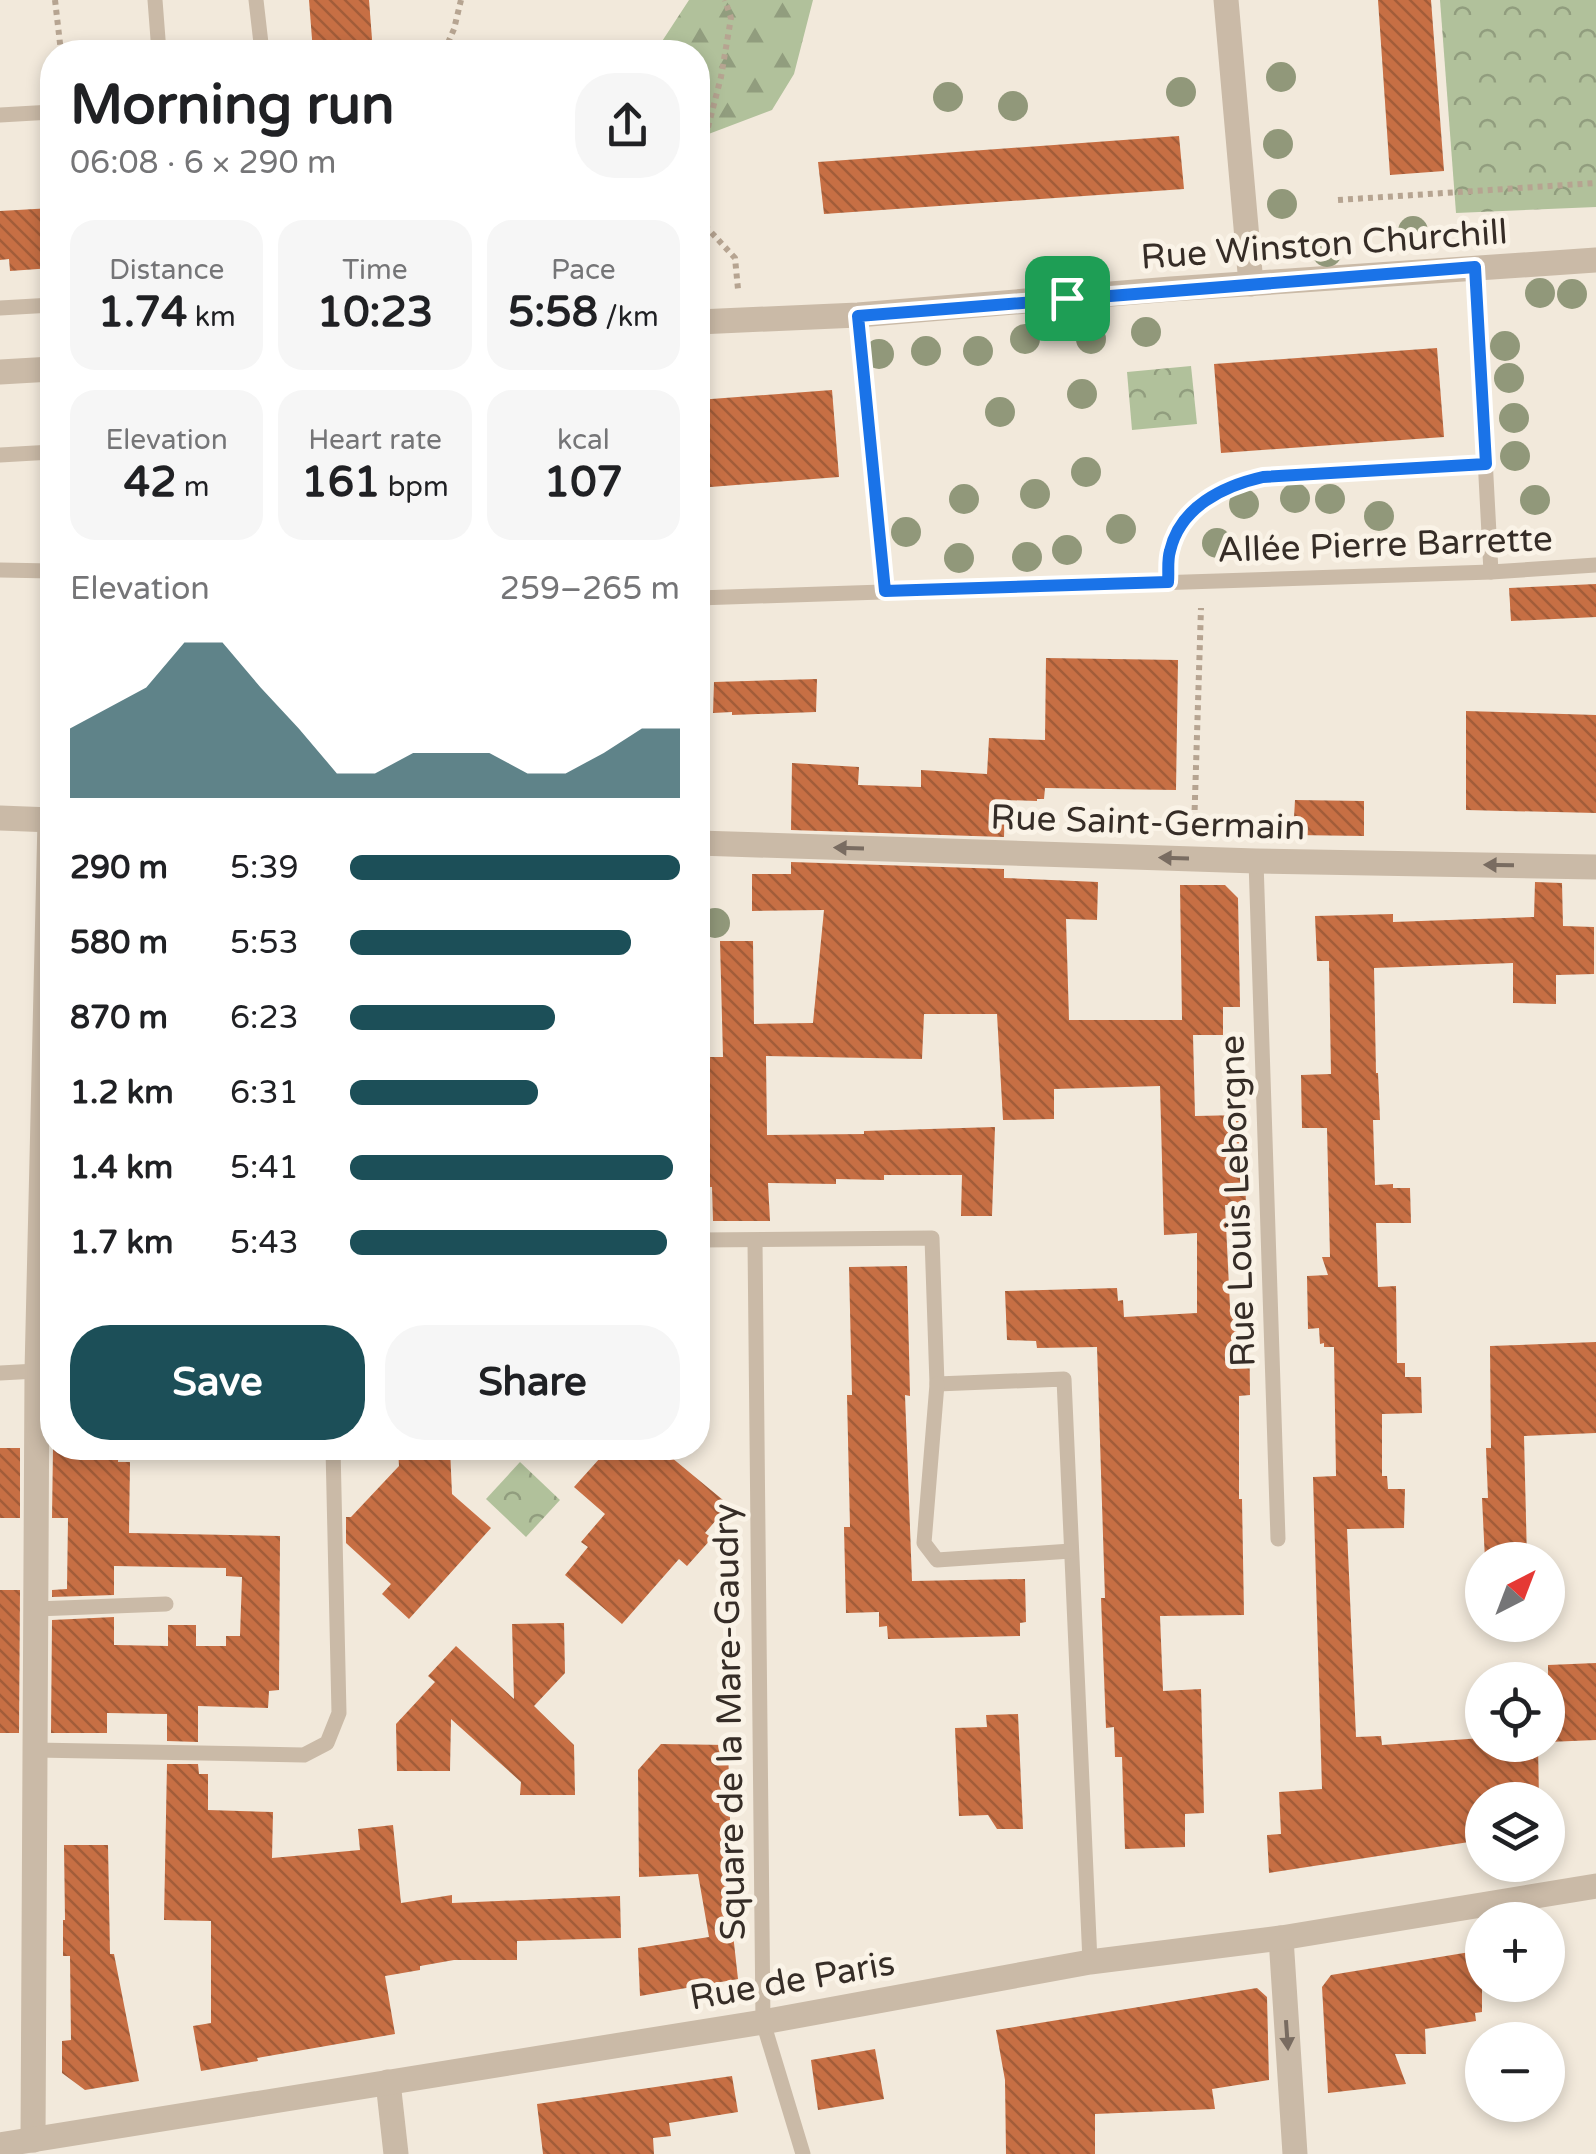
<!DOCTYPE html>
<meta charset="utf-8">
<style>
:root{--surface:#fff;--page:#f6f6f6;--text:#202124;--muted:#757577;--accent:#1c4f58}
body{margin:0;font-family:"Varela Round",sans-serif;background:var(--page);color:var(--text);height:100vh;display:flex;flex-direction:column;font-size:38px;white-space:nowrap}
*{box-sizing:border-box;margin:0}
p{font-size:32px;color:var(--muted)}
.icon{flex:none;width:55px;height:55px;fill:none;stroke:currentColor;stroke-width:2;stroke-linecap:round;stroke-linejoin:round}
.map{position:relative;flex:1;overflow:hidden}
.sheet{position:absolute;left:40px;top:40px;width:670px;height:1420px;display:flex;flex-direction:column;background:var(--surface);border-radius:40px;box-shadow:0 5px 15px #0003}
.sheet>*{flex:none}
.needle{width:65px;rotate:42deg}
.controls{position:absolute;left:1465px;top:1542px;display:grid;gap:20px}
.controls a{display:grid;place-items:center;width:100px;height:100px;border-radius:50%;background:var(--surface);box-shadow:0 5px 15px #0003;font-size:50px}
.pin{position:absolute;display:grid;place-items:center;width:85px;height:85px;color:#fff;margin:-42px;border-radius:20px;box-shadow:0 5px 15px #0006}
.round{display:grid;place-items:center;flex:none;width:105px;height:105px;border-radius:40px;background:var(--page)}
.head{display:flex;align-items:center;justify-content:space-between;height:170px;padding:0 30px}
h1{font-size:55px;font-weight:800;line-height:75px}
.figures{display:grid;grid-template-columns:repeat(3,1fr);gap:15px;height:170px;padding:10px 30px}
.figures div{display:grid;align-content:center;border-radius:25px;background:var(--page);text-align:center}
.figures b{font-size:42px;font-weight:800}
.figures small{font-size:28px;font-weight:400}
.figures p{font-size:28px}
.chart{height:280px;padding:20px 30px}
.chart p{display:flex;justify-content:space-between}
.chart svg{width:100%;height:180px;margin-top:10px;fill:var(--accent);opacity:.7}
.action{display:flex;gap:20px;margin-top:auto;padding:20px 30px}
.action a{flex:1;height:115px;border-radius:40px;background:var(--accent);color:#fff;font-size:40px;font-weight:800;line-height:115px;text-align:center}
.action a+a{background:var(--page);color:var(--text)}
ul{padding:0 30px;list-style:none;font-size:32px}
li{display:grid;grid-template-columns:160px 120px 1fr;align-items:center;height:75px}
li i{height:25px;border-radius:12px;background:var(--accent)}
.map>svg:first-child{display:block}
</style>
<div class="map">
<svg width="1596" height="2154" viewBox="0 0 1596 2154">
<defs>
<pattern id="forest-firs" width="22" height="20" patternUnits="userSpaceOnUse" patternTransform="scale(2.5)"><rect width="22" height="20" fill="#b1c19b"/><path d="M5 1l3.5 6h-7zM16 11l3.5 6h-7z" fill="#919d7e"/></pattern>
<pattern id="park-crowns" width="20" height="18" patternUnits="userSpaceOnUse" patternTransform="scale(2.5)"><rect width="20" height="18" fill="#b1c19b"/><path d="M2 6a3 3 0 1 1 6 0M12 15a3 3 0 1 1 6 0" fill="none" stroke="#919d7e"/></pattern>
<pattern id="building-back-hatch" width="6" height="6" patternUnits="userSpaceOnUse" patternTransform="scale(2.5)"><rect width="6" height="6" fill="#c76f44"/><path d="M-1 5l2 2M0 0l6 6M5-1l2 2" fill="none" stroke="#a25c39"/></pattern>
</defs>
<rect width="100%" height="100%" fill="#f2e9db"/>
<polygon fill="url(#forest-firs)" points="689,0 813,0 794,74 772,110 698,138 698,52 655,52"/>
<g fill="url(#park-crowns)">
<polygon points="1440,0 1596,0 1596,207 1456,213"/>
<polygon points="1191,366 1197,424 1132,430 1127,372"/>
<polygon points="520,1462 560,1500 526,1537 486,1499"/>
</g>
<g fill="url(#building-back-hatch)">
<polygon points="309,0 369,0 373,52 313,52"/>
<polygon points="1378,0 1431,0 1444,171 1390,175"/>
<polygon points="1179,136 1184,189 824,214 818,162"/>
<polygon points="52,208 52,268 10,271 9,259 0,260 0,211"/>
<polygon points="1437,348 1444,437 1221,453 1214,364"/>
<polygon points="832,390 839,477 698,488 698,400"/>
<polygon points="1596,584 1596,617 1511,621 1509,588"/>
<polygon points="1046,658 1178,660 1176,790 1045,788 1044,799 1037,799 1037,801 1005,800 1004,837 791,830 792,763 859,767 858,785 921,787 921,770 987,774 989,738 1045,740"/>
<polygon points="817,679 816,712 732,715 732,712 713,713 714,682"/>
<polygon points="1466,711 1596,715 1596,813 1466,810"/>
<polygon points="1295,800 1364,801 1364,836 1293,835"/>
<polygon points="791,862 1004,869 1004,878 1098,882 1097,920 1066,919 1069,1020 1182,1020 1180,885 1225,885 1238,898 1240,1007 1223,1007 1223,1035 1193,1035 1195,1116 1243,1115 1246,1205 1225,1205 1230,1307 1249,1307 1250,1395 1239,1396 1239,1499 1242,1499 1244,1615 1160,1616 1163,1691 1201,1689 1204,1813 1185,1814 1185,1847 1125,1849 1122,1757 1115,1757 1114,1727 1106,1728 1101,1598 1105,1598 1097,1347 1037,1348 1036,1341 1007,1340 1005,1291 1117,1288 1118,1301 1123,1300 1124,1317 1197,1313 1197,1233 1164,1235 1160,1086 1054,1089 1054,1119 1003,1120 997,1014 924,1014 922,1059 766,1056 767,1135 864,1134 864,1131 995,1127 992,1216 961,1216 962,1175 884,1175 884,1180 836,1179 836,1184 768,1183 770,1221 713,1221 712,1187 698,1187 698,1057 723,1057 720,941 753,941 754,1024 813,1023 824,910 752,911 752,874 791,874"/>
<polygon points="1535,882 1562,883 1563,926 1594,927 1594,974 1556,975 1556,1004 1513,1003 1513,963 1374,968 1376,1073 1378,1073 1380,1120 1373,1120 1375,1185 1393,1184 1393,1188 1410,1188 1411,1223 1376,1223 1378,1287 1396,1286 1397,1363 1405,1363 1405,1377 1421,1377 1422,1413 1382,1414 1382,1476 1387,1476 1388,1489 1405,1489 1404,1528 1347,1529 1356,1737 1381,1736 1382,1745 1482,1738 1482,1745 1538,1745 1539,1800 1482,1800 1482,1840 1269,1873 1267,1835 1281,1834 1279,1792 1322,1789 1313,1477 1336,1476 1334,1347 1324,1347 1324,1343 1320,1344 1319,1328 1308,1329 1307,1276 1328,1275 1322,1257 1330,1257 1327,1128 1302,1128 1301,1075 1331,1074 1329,961 1317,961 1315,916 1393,914 1393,922 1534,917"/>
<polygon points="907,1266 910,1396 905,1395 912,1581 1025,1579 1026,1622 1020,1623 1020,1636 888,1639 887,1626 879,1627 879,1612 846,1613 844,1527 850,1527 847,1395 852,1395 849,1267"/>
<polygon points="1596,1342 1596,1433 1524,1436 1527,1560 1485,1560 1482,1498 1488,1498 1486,1448 1491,1448 1490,1346"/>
<rect x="0" y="1448" width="20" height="70"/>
<polygon points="53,1448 118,1448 118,1462 130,1462 129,1533 280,1536 279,1690 269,1691 268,1708 198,1706 198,1742 167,1741 167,1714 107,1713 107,1733 51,1733 52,1620 114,1617 114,1645 168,1646 168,1625 196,1625 196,1646 226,1646 226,1636 240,1636 242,1577 226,1576 226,1568 114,1566 114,1595 52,1597 52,1590 67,1589 68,1518 52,1518"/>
<polygon points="398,1448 450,1448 452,1494 491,1528 409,1619 382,1594 391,1584 346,1543 346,1517 351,1517 399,1466"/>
<polygon points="609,1448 660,1448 729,1505 705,1533 712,1538 687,1566 679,1559 622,1624 565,1575 588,1547 581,1542 605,1514 574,1487"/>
<polygon points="0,1590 20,1590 19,1733 0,1733"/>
<polygon points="564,1623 565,1673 534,1706 574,1745 575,1795 520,1795 521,1782 451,1719 450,1771 397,1771 396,1724 435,1682 428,1676 456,1646 514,1699 512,1624"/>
<polygon points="1596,1663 1596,1740 1548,1742 1548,1665"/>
<polygon points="1018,1714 1023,1829 997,1829 988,1815 959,1816 955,1728 987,1727 986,1715"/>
<polygon points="661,1744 728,1745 733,1934 738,1979 640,1996 638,1948 709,1937 698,1874 639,1877 638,1770"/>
<polygon points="167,1764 198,1764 199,1774 208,1774 208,1810 273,1812 272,1858 360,1850 358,1829 393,1825 401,1903 452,1895 452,1903 620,1896 621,1938 517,1941 517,1960 454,1960 420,1966 420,1970 385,1976 395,2034 257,2058 258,2061 201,2071 193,2026 211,2023 211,1921 164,1920"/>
<polygon points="64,1845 108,1845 110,1954 114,1954 139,2081 85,2090 62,2073 62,2041 71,2040 70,1956 63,1956 63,1920 65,1920"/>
<polygon points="1482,1950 1482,2012 1475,2013 1476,2021 1425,2029 1426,2054 1395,2054 1406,2084 1328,2093 1322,1987 1331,1975"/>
<polygon points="1257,1988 1267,1997 1269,2080 1212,2089 1215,2109 1095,2114 1095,2154 1006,2154 1005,2080 996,2030"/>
<polygon points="875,2049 884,2099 818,2110 811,2060"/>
<polygon points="732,2076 738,2112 669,2123 671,2136 653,2138 654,2154 543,2154 537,2104"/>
</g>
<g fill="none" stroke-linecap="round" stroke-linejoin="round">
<g stroke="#b6a491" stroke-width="6" stroke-dasharray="5 5" stroke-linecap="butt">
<polyline points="55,0 61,52"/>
<polyline points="444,52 454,29 461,0"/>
<polyline points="698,166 721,77 731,18 725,0"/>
<polyline points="1338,200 1596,183"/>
<polyline points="698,218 735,258 738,289"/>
<polyline points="859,344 883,565"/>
<polyline points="1194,830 1201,608"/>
</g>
<g stroke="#cabaa7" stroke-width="15">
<polyline points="155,0 159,52"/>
<polyline points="256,0 262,52"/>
<polyline points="0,115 52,112"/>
<polyline points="1475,267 1491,572"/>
<polyline points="0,308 52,305"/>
<polyline points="0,455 52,452"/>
<polyline points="0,570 52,571"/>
<path d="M1169 583C1169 573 1167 561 1170 551 1180 507 1223 486 1263 477L1486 464"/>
<polyline points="698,598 1491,572 1596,565"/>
<polyline points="1256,861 1278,1539"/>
<polyline points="698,1240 932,1238 937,1384 1064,1379 1090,1962"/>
<polyline points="755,1241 763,2022 803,2154"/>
<polyline points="0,1373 37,1371"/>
<polyline points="937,1384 924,1543 937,1560 1071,1551"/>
<polyline points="36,1609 166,1604"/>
<polyline points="35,1750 304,1755 327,1743 339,1713 333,1448"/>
</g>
<g stroke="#cabaa7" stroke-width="25">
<polyline points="1226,0 1251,284"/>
<polyline points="0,818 52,820"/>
<polyline points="698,843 1256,861 1596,867"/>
<polyline points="1281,1938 1295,2154"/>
<polyline points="388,2082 396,2154"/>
<polyline points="33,2140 37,1371 50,820"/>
</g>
<g stroke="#cabaa7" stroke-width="25">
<polyline points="698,322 858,315 1171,289 1596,260"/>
<polyline points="0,372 52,369"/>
<polyline points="0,2145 763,2022 1090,1962 1281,1938 1596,1886"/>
</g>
</g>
<g fill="#91987a">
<circle cx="1281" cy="77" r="15"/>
<circle cx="1181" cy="92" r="15"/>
<circle cx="948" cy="97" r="15"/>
<circle cx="1013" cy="106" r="15"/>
<circle cx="1278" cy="144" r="15"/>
<circle cx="1282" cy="204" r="15"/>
<circle cx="1413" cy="231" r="15"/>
<circle cx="1327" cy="252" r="15"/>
<circle cx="1540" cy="293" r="15"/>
<circle cx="1572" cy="294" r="15"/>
<circle cx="1146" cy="332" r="15"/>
<circle cx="1025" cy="339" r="15"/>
<circle cx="1091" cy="339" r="15"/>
<circle cx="1505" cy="346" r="15"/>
<circle cx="926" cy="351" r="15"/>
<circle cx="978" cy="351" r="15"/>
<circle cx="879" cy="354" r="15"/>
<circle cx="1509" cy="378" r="15"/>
<circle cx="1082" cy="394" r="15"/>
<circle cx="1000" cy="412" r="15"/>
<circle cx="1514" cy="418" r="15"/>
<circle cx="1515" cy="456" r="15"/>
<circle cx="1086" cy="472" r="15"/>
<circle cx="1035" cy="494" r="15"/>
<circle cx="1295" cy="498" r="15"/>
<circle cx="964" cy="499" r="15"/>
<circle cx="1330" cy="499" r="15"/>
<circle cx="1535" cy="500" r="15"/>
<circle cx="1244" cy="504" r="15"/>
<circle cx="1379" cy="516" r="15"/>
<circle cx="1121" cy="529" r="15"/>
<circle cx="906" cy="532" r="15"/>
<circle cx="1217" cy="543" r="15"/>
<circle cx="1067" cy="550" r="15"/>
<circle cx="1027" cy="557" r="15"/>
<circle cx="959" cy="558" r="15"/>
<circle cx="715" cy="923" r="15"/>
</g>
<defs><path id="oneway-solid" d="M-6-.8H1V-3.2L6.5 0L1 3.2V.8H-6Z" transform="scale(2.5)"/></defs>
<g fill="#796c61">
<use href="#oneway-solid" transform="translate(849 848) rotate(-178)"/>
<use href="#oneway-solid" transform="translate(1174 858) rotate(-178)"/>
<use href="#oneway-solid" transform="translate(1499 865) rotate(-179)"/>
<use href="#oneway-solid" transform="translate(1287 2035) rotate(86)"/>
</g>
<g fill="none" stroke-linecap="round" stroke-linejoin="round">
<g stroke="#fff" stroke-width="20">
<path id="route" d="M1475 267 1486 464 1263 477C1223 486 1180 507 1170 551 1167 561 1169 573 1168 582L885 591 858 316Z"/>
</g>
<use href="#route" stroke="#1a73e8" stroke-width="12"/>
</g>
<g text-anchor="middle" stroke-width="10" stroke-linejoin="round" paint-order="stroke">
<g font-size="35" fill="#362d27" stroke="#faf3e7">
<text transform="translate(1324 244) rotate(-4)" y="12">Rue Winston Churchill</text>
<text transform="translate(1385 544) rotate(-2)" y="12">Allée Pierre Barrette</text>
<text transform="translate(1148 822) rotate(2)" y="12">Rue Saint-Germain</text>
<text transform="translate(1237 1201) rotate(-92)" y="12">Rue Louis Leborgne</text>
<text transform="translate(729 1722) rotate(-91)" y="12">Square de la Mare-Gaudry</text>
<text transform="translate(792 1980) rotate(-10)" y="12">Rue de Paris</text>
</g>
</g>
</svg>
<div class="controls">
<a><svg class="needle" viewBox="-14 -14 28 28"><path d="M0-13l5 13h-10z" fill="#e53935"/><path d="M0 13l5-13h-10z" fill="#757577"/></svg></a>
<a><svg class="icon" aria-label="locate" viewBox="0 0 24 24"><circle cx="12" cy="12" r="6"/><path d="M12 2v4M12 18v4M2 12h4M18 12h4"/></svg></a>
<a><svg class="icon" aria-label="layers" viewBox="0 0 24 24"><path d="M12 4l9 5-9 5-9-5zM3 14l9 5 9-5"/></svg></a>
<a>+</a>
<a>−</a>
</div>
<div class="pin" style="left:1067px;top:298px;background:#1e9e55"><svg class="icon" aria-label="arrive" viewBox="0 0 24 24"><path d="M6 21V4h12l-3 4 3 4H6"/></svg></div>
<section class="sheet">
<div class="head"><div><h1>Morning run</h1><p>06:08 · 6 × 290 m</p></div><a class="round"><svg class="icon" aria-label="share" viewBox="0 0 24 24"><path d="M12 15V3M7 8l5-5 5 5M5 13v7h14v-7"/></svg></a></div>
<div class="figures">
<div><p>Distance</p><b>1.74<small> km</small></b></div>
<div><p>Time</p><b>10:23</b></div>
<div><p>Pace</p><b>5:58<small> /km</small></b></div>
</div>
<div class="figures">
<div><p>Elevation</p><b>42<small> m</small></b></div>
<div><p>Heart rate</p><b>161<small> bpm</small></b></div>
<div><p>kcal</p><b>107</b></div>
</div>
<div class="chart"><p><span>Elevation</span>259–265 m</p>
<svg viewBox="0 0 160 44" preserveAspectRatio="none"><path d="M0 44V27L10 22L20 17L30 6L40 6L50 17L60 27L70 38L80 38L90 33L100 33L110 33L120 38L130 38L140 33L150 27L160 27V44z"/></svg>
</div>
<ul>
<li><b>290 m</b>5:39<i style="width:100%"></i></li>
<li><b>580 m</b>5:53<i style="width:85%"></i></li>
<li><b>870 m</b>6:23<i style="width:62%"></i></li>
<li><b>1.2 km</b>6:31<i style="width:57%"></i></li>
<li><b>1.4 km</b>5:41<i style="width:98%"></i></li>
<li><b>1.7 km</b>5:43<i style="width:96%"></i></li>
</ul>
<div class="action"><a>Save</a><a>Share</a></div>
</section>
</div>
